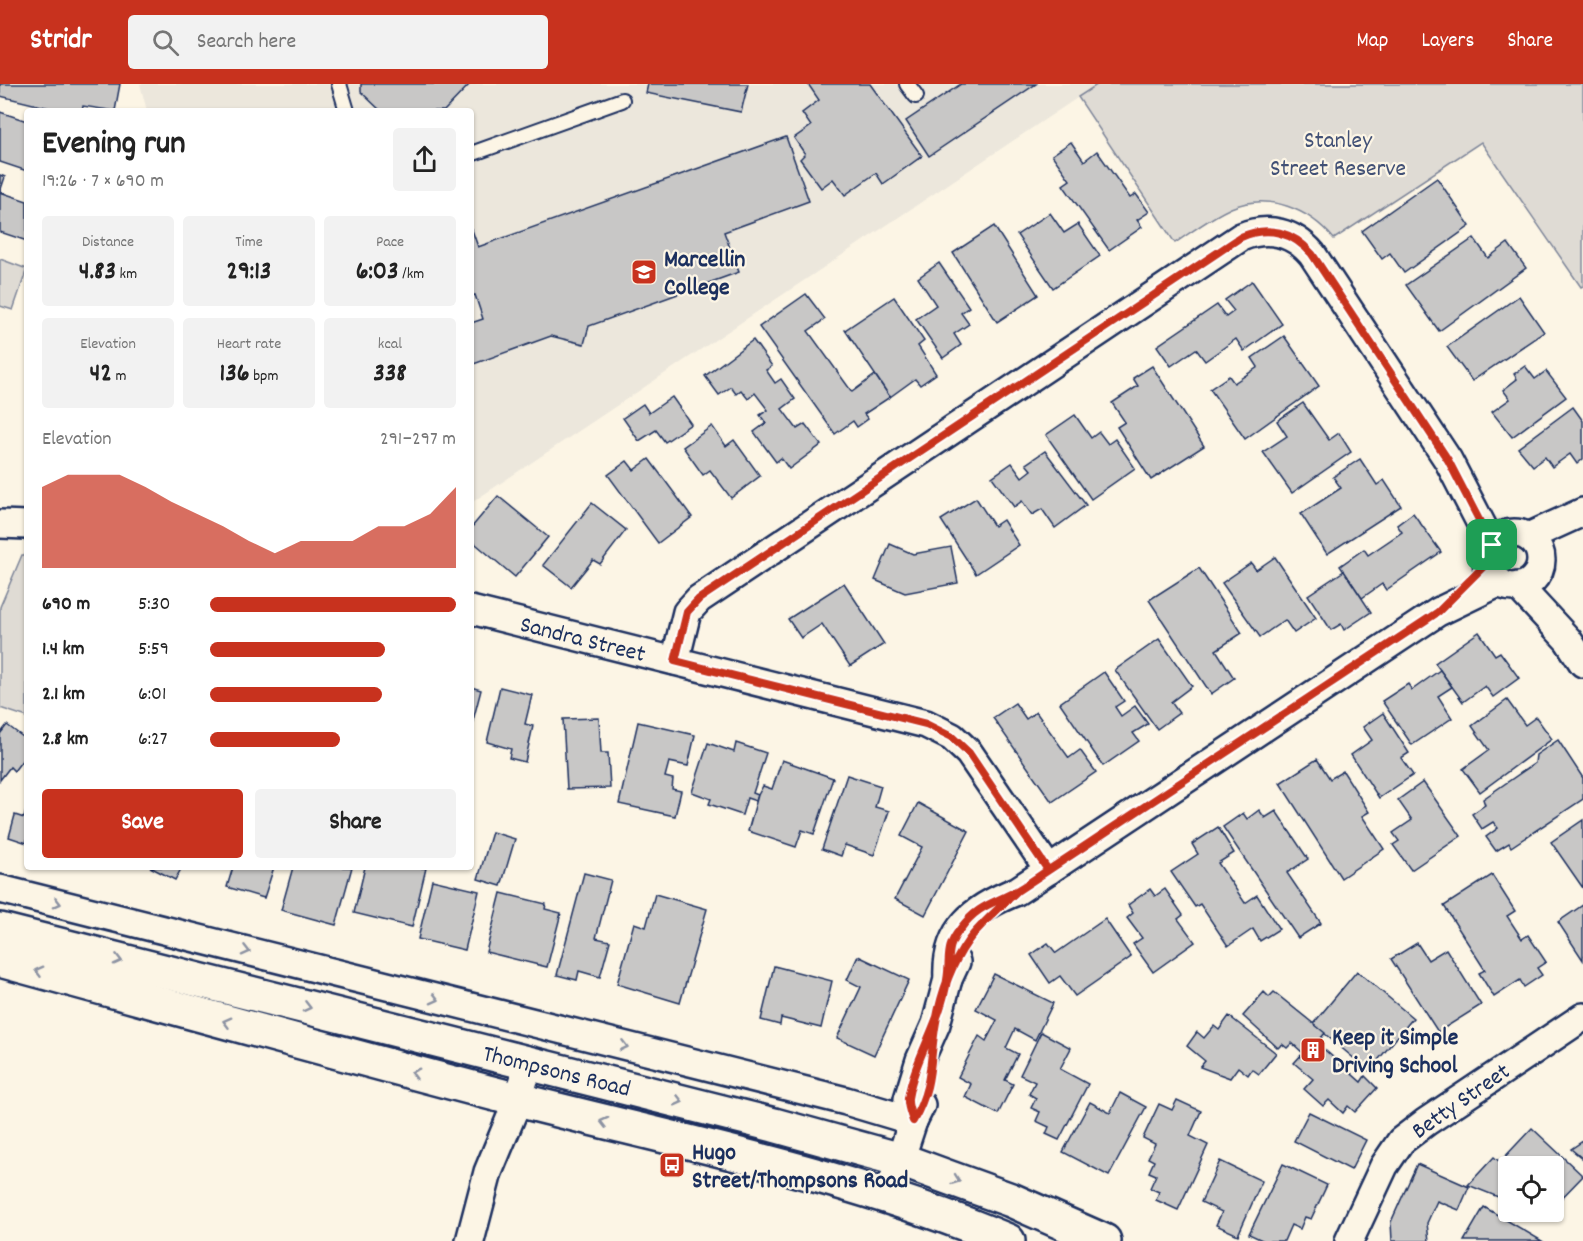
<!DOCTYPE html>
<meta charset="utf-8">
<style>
:root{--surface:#fff;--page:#f2f2f2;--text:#222;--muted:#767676;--accent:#c8321e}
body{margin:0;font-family:Dekko,sans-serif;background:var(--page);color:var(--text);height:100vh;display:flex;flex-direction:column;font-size:22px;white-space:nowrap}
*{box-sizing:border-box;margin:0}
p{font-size:20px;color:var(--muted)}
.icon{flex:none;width:33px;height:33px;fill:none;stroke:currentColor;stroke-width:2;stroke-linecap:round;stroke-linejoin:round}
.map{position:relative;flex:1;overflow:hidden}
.sheet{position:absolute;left:24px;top:24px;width:450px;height:762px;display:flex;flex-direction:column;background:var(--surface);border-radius:6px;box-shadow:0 2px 4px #0004}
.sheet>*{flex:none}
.fabs{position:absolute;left:1498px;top:1072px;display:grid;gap:12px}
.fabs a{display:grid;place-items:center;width:66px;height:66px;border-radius:6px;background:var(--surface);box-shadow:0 2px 4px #0004;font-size:30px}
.pin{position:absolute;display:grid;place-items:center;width:51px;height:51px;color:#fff;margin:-26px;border-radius:12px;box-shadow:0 3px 9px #0006}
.round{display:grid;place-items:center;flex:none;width:63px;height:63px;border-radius:6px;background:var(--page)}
.head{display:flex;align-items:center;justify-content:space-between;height:102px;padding:0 18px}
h1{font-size:33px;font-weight:800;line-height:45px}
.figures{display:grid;grid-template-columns:repeat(3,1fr);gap:9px;height:102px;padding:6px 18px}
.figures div{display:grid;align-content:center;border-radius:6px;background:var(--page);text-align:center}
.figures b{font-size:26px;font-weight:800}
.figures small{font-size:16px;font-weight:400}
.figures p{font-size:16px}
.chart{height:168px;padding:12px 18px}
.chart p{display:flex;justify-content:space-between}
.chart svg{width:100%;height:108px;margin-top:6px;fill:var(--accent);opacity:.7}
.button{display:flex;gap:12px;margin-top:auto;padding:12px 18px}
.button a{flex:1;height:69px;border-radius:6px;background:var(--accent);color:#fff;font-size:24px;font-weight:800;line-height:69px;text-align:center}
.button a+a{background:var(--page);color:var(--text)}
ul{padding:0 18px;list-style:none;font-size:20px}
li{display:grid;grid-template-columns:96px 72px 1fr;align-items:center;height:45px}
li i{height:15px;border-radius:8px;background:var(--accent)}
header{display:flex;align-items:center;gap:36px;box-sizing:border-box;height:84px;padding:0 30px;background:var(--accent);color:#fff}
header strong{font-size:28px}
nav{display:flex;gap:33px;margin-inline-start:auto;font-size:21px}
.search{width:420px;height:54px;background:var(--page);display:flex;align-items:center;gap:15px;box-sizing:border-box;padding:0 21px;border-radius:6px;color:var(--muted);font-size:22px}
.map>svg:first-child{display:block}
</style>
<header>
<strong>Stridr</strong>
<div class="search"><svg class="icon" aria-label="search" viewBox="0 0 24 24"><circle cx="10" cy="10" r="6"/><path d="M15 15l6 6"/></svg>Search here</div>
<nav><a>Map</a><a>Layers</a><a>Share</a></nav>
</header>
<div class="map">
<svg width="1583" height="1157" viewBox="0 0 1583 1157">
<rect width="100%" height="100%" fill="#fcf5e5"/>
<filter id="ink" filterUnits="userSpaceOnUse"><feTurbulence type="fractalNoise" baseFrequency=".0167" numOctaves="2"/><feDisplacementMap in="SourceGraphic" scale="12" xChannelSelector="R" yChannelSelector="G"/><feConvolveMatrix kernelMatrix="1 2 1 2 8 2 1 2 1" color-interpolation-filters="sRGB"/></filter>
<g filter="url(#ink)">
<polygon fill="#ece7dc" points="140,0 1098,0 471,419 471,27 147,27"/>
<g fill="#dfdbd4" stroke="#7d8599" stroke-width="1.5">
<path d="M1098 0H1583V202L1581 203 1481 58 1334 155C1309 125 1269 108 1231 124 1211 133 1193 147 1175 159L1078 13Z"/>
<polygon points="0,175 27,185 13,226 0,222"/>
<polygon points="22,471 27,471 27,633 0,624 0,523"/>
</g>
<g fill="#c8c7c6" stroke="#1b2f5e" stroke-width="1.5">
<polygon points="0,0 120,0 115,27 83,22 82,27 62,27 0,12"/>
<polygon points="361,0 469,0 469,1 444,27 381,27 361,8"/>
<polygon points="648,0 748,0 741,28 646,9"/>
<polygon points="808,0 870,0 922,72 883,100 876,89 845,111 833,95 821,104 800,75 805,70 794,54 811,42 802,29 819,16"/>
<polygon points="961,0 1036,0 929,72 906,37"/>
<polygon points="0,28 27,37 27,87 0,78"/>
<polygon points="786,53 809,117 724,148 739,188 589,242 584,260 551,252 471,281 471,239 483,235 475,211 471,212 471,143 478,163"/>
<polygon points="1071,58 1084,77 1097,67 1130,114 1136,110 1149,128 1137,136 1142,143 1109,166 1063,101 1070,96 1052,71"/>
<polygon points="0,91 5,93 0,108 27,117 27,157 0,148"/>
<polygon points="1437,94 1470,142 1404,189 1390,169 1382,175 1362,147"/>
<polygon points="1050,129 1064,149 1078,140 1100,172 1053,204 1017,151"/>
<polygon points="994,142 1038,211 997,238 953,169"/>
<polygon points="1474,154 1488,174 1508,159 1526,184 1439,247 1406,201"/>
<polygon points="939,179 969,223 961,229 969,240 954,250 961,261 943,274 916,235 936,221 918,194"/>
<polygon points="1252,197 1282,240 1244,267 1236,255 1205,277 1196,265 1171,282 1157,262 1217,221 1226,233 1234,227 1225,216"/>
<polygon points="806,210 825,235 808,247 852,308 875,291 890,313 864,330 868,335 857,343 853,337 835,350 759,243"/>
<polygon points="1519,212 1544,248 1472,297 1447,263"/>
<polygon points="894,213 924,257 918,262 936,290 920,301 915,295 890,313 845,246"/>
<polygon points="1284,252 1319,302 1245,355 1210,305 1229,292 1234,299 1258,283 1252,274"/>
<polygon points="753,256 772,282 766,286 775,299 781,295 795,315 782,325 797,345 805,340 821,361 789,385 781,374 776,378 754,348 766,339 760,331 768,326 755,309 748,315 741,306 736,310 731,303 719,311 705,292"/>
<polygon points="1152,282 1204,362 1151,396 1117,343 1125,338 1112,319 1138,302 1133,294"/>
<polygon points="1525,282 1535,295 1546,287 1566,313 1512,353 1492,328 1510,315 1503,306 1517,295 1514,290"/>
<polygon points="672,313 691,340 665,358 656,346 639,357 623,334 643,320 649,329"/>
<polygon points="1303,319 1329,356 1339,349 1351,368 1292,409 1263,368 1287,352 1277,337"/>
<polygon points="1573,323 1583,337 1583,375 1577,380 1570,370 1552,383 1545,373 1533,382 1518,364"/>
<polygon points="1075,331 1091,354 1099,348 1108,360 1115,355 1135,384 1091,415 1046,351"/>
<polygon points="712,342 726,362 734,356 760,392 731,414 710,386 703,391 683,363"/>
<polygon points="1045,367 1086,421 1055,444 1042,425 1032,431 1022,417 1014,423 992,393 1012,379 1022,393 1031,386 1026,380"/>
<polygon points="649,375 692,433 658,459 608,391 627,377 634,386"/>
<polygon points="1360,375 1377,401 1384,396 1401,422 1327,470 1301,430 1341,404 1333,393"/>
<polygon points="498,412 548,453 515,493 471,456 471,444"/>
<polygon points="976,414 994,442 1003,436 1019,461 976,490 941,436"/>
<polygon points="592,419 626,446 600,480 593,476 571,503 543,481"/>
<polygon points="1413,429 1441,468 1386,506 1382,500 1362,514 1340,482 1364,465 1368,471 1402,448 1397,441"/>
<polygon points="890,460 913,470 951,463 958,499 905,509 875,496"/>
<polygon points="1275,473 1316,534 1294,549 1285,536 1260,553 1222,499 1251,479 1256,486"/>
<polygon points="1199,484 1242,549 1216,566 1234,594 1211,610 1149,516"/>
<polygon points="1344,487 1371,528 1344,546 1341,540 1331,546 1308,511"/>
<polygon points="844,499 884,560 850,582 822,540 801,554 788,535"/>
<polygon points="1479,548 1495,571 1500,568 1519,594 1493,613 1485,602 1463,618 1435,579"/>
<polygon points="1159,555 1192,602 1171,618 1179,629 1157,645 1115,586"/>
<polygon points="1440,586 1452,603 1438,612 1452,634 1412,661 1382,617 1408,600 1412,606"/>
<polygon points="1104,588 1124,617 1115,623 1121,632 1135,622 1148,640 1133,649 1139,657 1103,682 1060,619"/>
<polygon points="471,603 481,606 471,644"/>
<polygon points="500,603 532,611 525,640 533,642 525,678 509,674 511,665 487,658"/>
<polygon points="1507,616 1525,641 1536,633 1552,655 1480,708 1463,685 1489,666 1472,642"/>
<polygon points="1015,619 1026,635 1036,628 1069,674 1080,666 1096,688 1052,718 993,634"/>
<polygon points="1383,629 1409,669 1401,674 1413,691 1379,714 1351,671 1372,656 1363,643"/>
<polygon points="599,634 601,669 608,669 610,704 567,705 563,635"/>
<polygon points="638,638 695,651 688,682 669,678 665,693 673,695 672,705 681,707 675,732 619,720"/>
<polygon points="7,641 27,656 27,670 14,687 10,683 0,696 0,650"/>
<polygon points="1558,656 1583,694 1583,715 1511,763 1509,759 1496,767 1486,753 1498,744 1493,738 1482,745 1472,730 1485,721 1483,715 1535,679 1536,671"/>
<polygon points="708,659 734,668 736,659 766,669 753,709 758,711 756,717 747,714 742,731 709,720 711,715 692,708"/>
<polygon points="1317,675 1330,695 1343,687 1369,728 1362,732 1384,765 1341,794 1280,699"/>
<polygon points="782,676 833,694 814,750 802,746 796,763 748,747 758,711 763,702 772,705"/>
<polygon points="847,691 881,702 875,723 889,727 874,771 845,761 841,772 822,765"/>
<polygon points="1423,698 1461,752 1411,786 1393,761 1399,757 1393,749 1412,736 1398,716"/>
<polygon points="918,719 969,747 925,831 895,815 922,763 901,752"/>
<polygon points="27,723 27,759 9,753 15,731 24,734"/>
<polygon points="1259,726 1265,734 1276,727 1308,775 1287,789 1321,839 1298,854 1223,743 1243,729 1247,735"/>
<polygon points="1583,736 1583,804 1551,758"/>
<polygon points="1218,743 1234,769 1218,779 1245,819 1257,811 1279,845 1260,857 1253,845 1228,862 1200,820 1195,823 1171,788 1198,770 1192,760"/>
<polygon points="492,748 515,755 501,802 478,795"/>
<polygon points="150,783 182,783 175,796"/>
<polygon points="233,783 274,783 264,814 227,803"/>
<polygon points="293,783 352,783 336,841 281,826"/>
<polygon points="365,783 426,784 412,843 354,829"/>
<polygon points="584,789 611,796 596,854 610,857 600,893 579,887 577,896 557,891"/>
<polygon points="1492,791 1515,827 1507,832 1522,855 1528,851 1546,878 1537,884 1542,891 1524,903 1520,896 1494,913 1479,889 1485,886 1444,822"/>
<polygon points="432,796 479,807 465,866 418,855"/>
<polygon points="1150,805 1155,812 1165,805 1183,831 1178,835 1195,858 1153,888 1133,860 1142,854 1127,834 1133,829 1128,821"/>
<polygon points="501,809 546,820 545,825 561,829 547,883 486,868"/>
<polygon points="655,810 707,825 680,919 617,900 634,839 646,843"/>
<polygon points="1583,821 1583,876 1558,838"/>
<polygon points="1105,835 1131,873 1075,912 1060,892 1050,899 1031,871 1048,859 1056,869"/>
<polygon points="1417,859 1428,876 1446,865 1481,921 1438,948 1391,875"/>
<polygon points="858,872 909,896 874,971 837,954 861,903 847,896"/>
<polygon points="774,882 832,897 821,944 781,934 780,941 761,936"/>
<polygon points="1357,887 1413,934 1369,987 1313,940"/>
<polygon points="994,890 1053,919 1035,956 1015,945 1006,964 1018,970 1005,996 1013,1000 998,1030 965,1013 971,1000 958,993 979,952 986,957 997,936 976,925"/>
<polygon points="1264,908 1269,913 1274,908 1325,949 1317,959 1361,998 1365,992 1377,1004 1355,1028 1348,1022 1343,1029 1329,1016 1323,1022 1304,1005 1313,995 1294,979 1303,969 1292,959 1287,964 1282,960 1278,964 1243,932"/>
<polygon points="1229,932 1276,969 1259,990 1252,985 1248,991 1238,983 1230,994 1200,983 1205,977 1187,962 1197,948 1204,954 1214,942 1219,946"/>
<polygon points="1041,948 1071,964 1060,985 1088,1000 1059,1056 1046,1050 1049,1043 1036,1037 1040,1028 1031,1024 1036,1014 1029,1010 1035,998 1020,991"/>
<polygon points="1120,1009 1146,1023 1109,1092 1063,1068 1090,1018 1110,1029"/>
<polygon points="1177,1016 1201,1027 1190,1052 1208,1061 1178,1126 1156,1116 1159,1108 1150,1104 1156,1091 1149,1088 1154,1077 1148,1074 1155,1060 1143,1054 1159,1020 1172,1026"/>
<polygon points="1309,1028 1366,1056 1351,1086 1294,1057"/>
<polygon points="1532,1044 1583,1092 1554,1122 1554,1083 1509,1083 1508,1117 1468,1101 1494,1073 1500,1078"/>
<polygon points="1583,1057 1583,1075 1571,1065"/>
<polygon points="1220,1077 1262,1097 1238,1151 1216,1141 1222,1128 1201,1118"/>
<polygon points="1283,1080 1327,1101 1311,1135 1305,1133 1300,1145 1291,1141 1284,1157 1264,1157 1249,1150"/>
<polygon points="1417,1080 1469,1103 1459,1126 1437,1117 1427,1139 1429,1157 1392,1157 1391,1138"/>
<polygon points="1484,1123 1542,1157 1464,1157"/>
</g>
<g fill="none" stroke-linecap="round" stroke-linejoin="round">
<g stroke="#1b2f5e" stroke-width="18">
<g id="lane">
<polyline points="339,0 347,27"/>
<polyline points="907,0 916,12"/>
<polyline points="471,70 622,16"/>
</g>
</g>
<g stroke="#1b2f5e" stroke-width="32">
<g id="street">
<polyline points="0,440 27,441"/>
<circle cx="1514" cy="476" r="27"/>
<polyline points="1528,453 1583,428"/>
<polyline points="1518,502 1568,556 1583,579"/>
<polyline points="471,526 926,640 952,653 969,669 1049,786"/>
<path d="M675 577 687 528 699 515 1241 153C1268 142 1293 148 1312 170L1448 376 1492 461"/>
<polyline points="0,805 846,1017 913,1037"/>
<path d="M948 895C945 845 974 824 1017 807L1438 528 1500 498"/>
<polyline points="913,1037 908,1015 920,976 936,940 948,895 956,878"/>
<polyline points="888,1113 913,1037 921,1021"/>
<polyline points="470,1157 488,1088 518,1016 529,979"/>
<polyline points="1349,1157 1384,1082 1401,1057 1426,1038 1583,933"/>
</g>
</g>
<g stroke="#1b2f5e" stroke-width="38">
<g id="primary">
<polyline points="0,846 774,1041 901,1076 950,1094 1011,1116 1104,1157"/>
<path d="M0 876C173 923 345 971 518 1016 682 1058 851 1091 1008 1157"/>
</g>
</g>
<use href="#lane" stroke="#fcf5e5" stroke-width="14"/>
<use href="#street" stroke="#fcf5e5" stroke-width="27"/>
<use href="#primary" stroke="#fcf5e5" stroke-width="33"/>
</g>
<defs><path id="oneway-chevron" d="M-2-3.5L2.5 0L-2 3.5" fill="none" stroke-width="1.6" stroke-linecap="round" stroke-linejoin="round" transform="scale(1.5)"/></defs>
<g stroke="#8c92a2">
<use href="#oneway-chevron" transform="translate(57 819) rotate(14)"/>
<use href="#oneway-chevron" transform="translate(246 867) rotate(14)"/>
<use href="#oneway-chevron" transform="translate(118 876) rotate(14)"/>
<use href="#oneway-chevron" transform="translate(39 887) rotate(-165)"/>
<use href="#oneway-chevron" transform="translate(435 915) rotate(14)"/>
<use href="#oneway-chevron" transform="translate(307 923) rotate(14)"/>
<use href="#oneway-chevron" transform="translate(227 938) rotate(-165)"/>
<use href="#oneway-chevron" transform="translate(624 962) rotate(14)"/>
<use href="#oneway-chevron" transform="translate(415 989) rotate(-165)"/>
<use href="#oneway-chevron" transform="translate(679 1017) rotate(14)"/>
<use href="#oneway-chevron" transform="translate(604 1038) rotate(-166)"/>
<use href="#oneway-chevron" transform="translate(956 1096) rotate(20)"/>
</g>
</g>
<g fill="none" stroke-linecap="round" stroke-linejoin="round" filter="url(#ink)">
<g stroke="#fff" stroke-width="12">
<path id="route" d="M1492 461 1488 467 1487 479 1438 528 1017 807C1001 823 981 839 968 857 951 881 941 910 936 938 929 976 934 1001 913 1037 911 1030 907 1022 908 1014 915 973 941 938 947 896 951 873 944 865 961 844 979 820 994 820 1018 806 1028 800 1038 793 1048 786L969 669 952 653 926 640 675 577 687 528 699 515 1241 153C1268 141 1293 148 1312 170L1448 376 1492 461"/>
</g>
<use href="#route" stroke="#c8321e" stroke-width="8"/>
</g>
<defs>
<g id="school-square" transform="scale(1.35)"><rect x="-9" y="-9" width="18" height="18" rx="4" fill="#c8321e" stroke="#fcf5e5"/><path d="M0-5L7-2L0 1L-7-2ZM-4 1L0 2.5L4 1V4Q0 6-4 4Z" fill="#fff"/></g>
<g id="building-square" transform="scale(1.35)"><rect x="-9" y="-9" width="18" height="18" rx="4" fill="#c8321e" stroke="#fcf5e5"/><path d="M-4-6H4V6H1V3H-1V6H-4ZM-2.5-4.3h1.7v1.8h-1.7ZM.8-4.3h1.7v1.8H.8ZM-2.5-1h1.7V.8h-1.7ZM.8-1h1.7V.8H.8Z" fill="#fff"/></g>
<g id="bus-square" transform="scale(1.35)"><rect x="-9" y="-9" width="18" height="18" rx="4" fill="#c8321e" stroke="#fcf5e5"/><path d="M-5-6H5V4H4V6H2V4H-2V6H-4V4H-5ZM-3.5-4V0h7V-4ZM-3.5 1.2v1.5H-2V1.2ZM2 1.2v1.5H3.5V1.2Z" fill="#fff"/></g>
</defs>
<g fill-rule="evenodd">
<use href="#school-square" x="644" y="188"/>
<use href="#building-square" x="1313" y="966"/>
<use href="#bus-square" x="672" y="1081"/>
</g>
<g text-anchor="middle" stroke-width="4.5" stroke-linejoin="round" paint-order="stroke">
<g font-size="24" fill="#425176" stroke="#fcf5e5">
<text x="1338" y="63">Stanley<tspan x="1338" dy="28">Street Reserve</tspan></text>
</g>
<g font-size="24" font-weight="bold" fill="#1b2f5e" stroke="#fcf5e5" text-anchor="start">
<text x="664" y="182">Marcellin<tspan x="664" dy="28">College</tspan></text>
<text x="1332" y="960">Keep it Simple<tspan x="1332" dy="28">Driving School</tspan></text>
<text x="692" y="1075">Hugo<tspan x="692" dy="28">Street/Thompsons Road</tspan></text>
</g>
<g font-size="24" fill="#1b2f5e" stroke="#fcf5e5">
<text transform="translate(583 554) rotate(14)" y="8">Sandra Street</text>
<text transform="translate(557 986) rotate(14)" y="8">Thompsons Road</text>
<text transform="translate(1460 1016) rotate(-35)" y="8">Betty Street</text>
</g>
</g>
</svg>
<div class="fabs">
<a><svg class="icon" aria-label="locate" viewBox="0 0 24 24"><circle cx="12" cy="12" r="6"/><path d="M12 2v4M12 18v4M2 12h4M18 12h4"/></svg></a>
</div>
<div class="pin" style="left:1492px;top:461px;background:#1e9e55"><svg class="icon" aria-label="arrive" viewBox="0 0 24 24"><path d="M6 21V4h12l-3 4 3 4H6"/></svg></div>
<section class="sheet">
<div class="head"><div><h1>Evening run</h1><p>19:26 · 7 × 690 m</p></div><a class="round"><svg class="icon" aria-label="share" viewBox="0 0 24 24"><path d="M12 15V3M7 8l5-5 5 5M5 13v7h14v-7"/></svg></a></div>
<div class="figures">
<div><p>Distance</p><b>4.83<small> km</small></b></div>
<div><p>Time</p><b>29:13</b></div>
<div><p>Pace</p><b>6:03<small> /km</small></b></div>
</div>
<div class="figures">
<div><p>Elevation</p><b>42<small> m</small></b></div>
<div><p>Heart rate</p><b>136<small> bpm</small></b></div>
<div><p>kcal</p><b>338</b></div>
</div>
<div class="chart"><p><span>Elevation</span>291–297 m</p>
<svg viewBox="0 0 160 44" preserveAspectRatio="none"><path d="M0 44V11L10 6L20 6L30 6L40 11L50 17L60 22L70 27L80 33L90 38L100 33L110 33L120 33L130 27L140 27L150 22L160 11V44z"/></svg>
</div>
<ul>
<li><b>690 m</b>5:30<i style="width:100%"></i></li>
<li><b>1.4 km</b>5:59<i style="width:71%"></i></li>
<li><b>2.1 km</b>6:01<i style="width:70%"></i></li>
<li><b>2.8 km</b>6:27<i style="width:53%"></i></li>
</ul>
<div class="button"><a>Save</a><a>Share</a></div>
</section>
</div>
